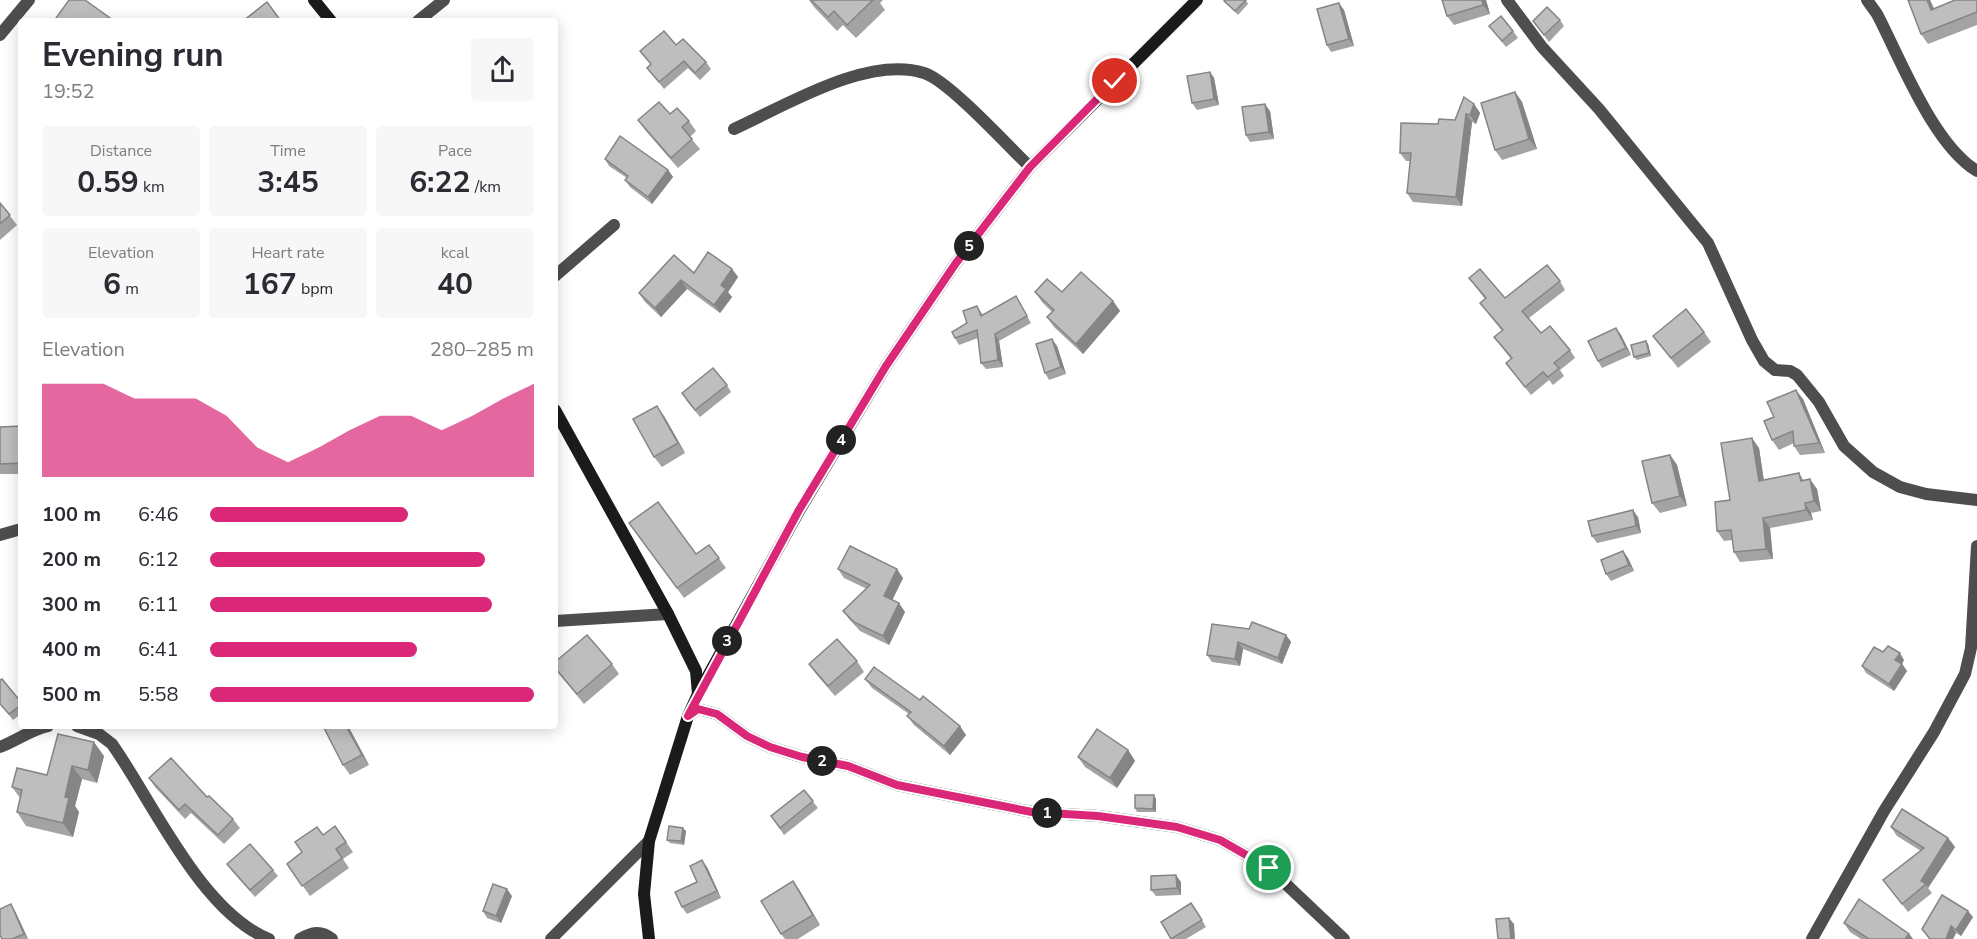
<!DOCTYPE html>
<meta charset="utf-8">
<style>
:root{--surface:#fff;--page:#f7f7f7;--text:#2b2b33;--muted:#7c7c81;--accent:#db2777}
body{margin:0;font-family:"Nunito Sans",sans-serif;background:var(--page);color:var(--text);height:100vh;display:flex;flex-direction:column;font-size:22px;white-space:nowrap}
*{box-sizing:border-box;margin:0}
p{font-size:20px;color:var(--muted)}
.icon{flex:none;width:33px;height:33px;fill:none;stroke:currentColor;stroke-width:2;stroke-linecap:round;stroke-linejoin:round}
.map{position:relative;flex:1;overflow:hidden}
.sheet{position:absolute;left:18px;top:18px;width:540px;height:711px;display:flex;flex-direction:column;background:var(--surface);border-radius:6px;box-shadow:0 3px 15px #0003}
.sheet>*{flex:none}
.pin{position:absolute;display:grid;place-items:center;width:51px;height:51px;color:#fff;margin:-26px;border:3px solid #fff;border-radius:50%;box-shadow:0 2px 6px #0007}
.km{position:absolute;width:30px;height:30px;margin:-15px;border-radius:50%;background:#222;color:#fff;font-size:16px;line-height:30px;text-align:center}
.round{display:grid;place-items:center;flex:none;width:63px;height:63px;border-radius:6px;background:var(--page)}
.overview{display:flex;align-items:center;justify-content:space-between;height:102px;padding:0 24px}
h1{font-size:33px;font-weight:700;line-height:45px}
.figures{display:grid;grid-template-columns:repeat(3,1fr);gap:9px;height:102px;padding:6px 24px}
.figures div{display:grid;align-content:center;border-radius:6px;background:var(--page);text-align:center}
.figures b{font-size:30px;font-weight:700}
.figures small{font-size:16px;font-weight:400}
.figures p{font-size:16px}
.chart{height:168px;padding:12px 24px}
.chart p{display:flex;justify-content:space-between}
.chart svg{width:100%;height:108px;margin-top:6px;fill:var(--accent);opacity:.7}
ul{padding:0 24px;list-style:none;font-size:20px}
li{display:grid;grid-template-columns:96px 72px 1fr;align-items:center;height:45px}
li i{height:15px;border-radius:8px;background:var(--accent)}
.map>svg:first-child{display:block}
</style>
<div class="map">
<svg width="1977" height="939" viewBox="0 0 1977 939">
<rect width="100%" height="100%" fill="#fff"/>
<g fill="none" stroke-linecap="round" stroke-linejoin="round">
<g stroke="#4e4e4e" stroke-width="12">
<polyline points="1507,0 1542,47 1599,109 1708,243 1752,340 1764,361 1775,370 1790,371 1797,375 1819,402 1844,446 1873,472 1900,487 1926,494 1977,500"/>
<path d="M1867 0 1877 14C1901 60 1933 144 1977 171"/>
<polyline points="418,21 444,0"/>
<polyline points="0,35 29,0"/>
<path d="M734 129C785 106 867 55 924 73 948 80 1009 147 1030 167"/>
<polyline points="555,276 614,225"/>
<polyline points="0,535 21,529"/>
<polyline points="555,621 668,614"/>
<polyline points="688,716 698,709 717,714 747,736 770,747 802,757 848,766 897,785 1032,812 1098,816 1177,827 1220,840 1269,868 1344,939"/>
<path d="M77 726 99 734 112 744C153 802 201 912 269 939"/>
<path d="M0 747C16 741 32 729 48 726"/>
<path d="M300 939C312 932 321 930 332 939"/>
<polyline points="551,939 649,841"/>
<polyline points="1812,939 1884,811 1934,732 1965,674 1971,648 1977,546"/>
</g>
<g stroke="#1b1b1b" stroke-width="12">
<polyline points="314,0 331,21"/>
<polyline points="555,410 668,614 696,671 698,694 688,716 649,841 644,894 649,939"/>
<polyline points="698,694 799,511 886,366 956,263 1030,167 1197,0"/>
</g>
</g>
<g fill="#a3a3a3">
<polygon points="809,0 883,0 880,3 885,10 856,38 843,25 837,31 814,7"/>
<polygon points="1246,0 1248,4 1238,15 1224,1"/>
<polygon points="1442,0 1486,0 1490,14 1454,25 1447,16"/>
<polygon points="1908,0 1930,0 1934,8 1977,0 1977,25 1928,44 1921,34"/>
<polygon points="1344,10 1354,46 1331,52 1327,45"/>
<polygon points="1560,20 1564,26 1549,42 1533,21"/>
<polygon points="1489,26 1513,31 1518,38 1506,47"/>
<polygon points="676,45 706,62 711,69 700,80 688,68 664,89 647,68 651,64 640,51"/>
<polygon points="1210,72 1214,78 1219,105 1197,110 1192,103"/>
<polygon points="1515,92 1522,102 1537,149 1502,160 1495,150"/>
<polygon points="1474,104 1480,113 1476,124 1472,122 1462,206 1413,202 1407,193 1410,161 1406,161 1400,153 1438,124 1455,120"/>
<polygon points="1270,111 1274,139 1250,142 1246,135"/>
<polygon points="670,114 689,121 696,131 690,137 700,149 678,168 645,130 638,120"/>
<polygon points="605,159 668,170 673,177 652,204 630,187 625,180 627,178 609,166"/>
<polygon points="0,203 17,225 0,240"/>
<polygon points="732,269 738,277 728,292 732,297 720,313 687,289 661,317 645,302 639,293 694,273"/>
<polygon points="1469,278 1505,298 1560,281 1565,290 1529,318 1541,333 1570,350 1575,358 1560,370 1564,376 1553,385 1549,380 1531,395 1506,363 1511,359 1494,337 1502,331 1480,303 1485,299"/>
<polygon points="1035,292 1062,292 1113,301 1120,311 1083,354 1054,327 1047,317 1052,312 1042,302"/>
<polygon points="1020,303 1031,323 999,341 1003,367 986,369 981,363 978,338 959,345 955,338 967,323 977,306 983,315"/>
<polygon points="1616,328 1621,335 1631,355 1602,368 1598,361"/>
<polygon points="1704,332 1711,342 1678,368 1653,336"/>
<polygon points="1646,341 1648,344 1651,356 1637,360 1634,357"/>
<polygon points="1057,346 1066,374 1049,380 1045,373"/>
<polygon points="727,385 731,392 700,417 686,400"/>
<polygon points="1803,399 1825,453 1800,455 1794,446 1794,443 1779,450 1772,440 1774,417"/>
<polygon points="664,416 685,453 662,467 654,457"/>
<polygon points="21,426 21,474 0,474 0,427"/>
<polygon points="1759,448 1764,480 1799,473 1804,481 1817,489 1821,511 1811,513 1813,520 1770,528 1773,559 1740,562 1734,552 1732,540 1724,541 1717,531 1730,500"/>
<polygon points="1670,455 1677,465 1687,506 1660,513 1652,503"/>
<polygon points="1638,517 1641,533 1597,543 1592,536"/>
<polygon points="629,523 696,554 709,545 726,568 684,598"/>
<polygon points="1623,551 1628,558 1634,571 1611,581 1606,574"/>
<polygon points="838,569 903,578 892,600 905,612 889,645 860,631 849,619 843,611 867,589 844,578"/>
<polygon points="1212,624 1286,635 1291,642 1282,664 1243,649 1240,666 1212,662 1207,655"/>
<polygon points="1883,652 1904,660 1902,664 1907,671 1894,691 1866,673 1862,666"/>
<polygon points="857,661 864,672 835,696 816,674 809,664"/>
<polygon points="555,662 612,664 619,674 584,704 555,669"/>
<polygon points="865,679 920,700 966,735 950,755 914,725 907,716 909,714 872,688"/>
<polygon points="0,680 21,702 21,714 13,720 0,704"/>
<polygon points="323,726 348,726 369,765 350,775 343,765"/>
<polygon points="1128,750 1135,761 1117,788 1085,767 1078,757"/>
<polygon points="104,756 97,783 82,779 75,806 79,812 73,837 26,826 17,812 20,798 12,787"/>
<polygon points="149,778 207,797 233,819 240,828 224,844 191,813 185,819 155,787"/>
<polygon points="804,790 818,808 784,835 771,816"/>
<polygon points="1156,799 1156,812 1137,812 1135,808"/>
<polygon points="335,826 353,852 343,859 349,868 310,896 287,864"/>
<polygon points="1891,827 1948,838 1955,847 1928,888 1932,893 1908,912 1883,880 1921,851 1897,836"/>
<polygon points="686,831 684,845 670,843 667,840"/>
<polygon points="227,864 273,870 278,876 255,897 232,871"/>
<polygon points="707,867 721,898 687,914 682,907"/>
<polygon points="793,881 820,925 798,939 785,939 781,934"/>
<polygon points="1181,882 1181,895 1156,896 1151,890"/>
<polygon points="512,896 501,923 487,918 483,911"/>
<polygon points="1196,910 1206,927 1186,939 1171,939"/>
<polygon points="15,911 28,939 2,939"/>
<polygon points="1973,917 1961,936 1956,933 1953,939 1929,939 1922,929"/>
<polygon points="1844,923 1909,934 1913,939 1861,939 1850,932"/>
</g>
<g fill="#858585">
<polygon points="1482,0 1486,0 1490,14 1483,5"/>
<polygon points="1927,0 1930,0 1938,20 1931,10"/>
<polygon points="1339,3 1344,10 1354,46 1349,39"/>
<polygon points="1210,72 1214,78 1219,105 1214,99"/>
<polygon points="1515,92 1522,102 1537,149 1529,139"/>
<polygon points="1265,104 1270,111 1274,139 1269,132"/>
<polygon points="1474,104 1480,113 1476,124 1470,115"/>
<polygon points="1466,114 1472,122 1462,206 1456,197"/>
<polygon points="668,170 673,177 652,204 648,197"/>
<polygon points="732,269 738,277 728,292 732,297 720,313 714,305 721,285"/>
<polygon points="681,280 687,289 661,317 655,308"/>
<polygon points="1113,301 1120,311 1083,354 1076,344"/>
<polygon points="1616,328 1621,335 1631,355 1626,348"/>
<polygon points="995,334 999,341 1003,367 998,360"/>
<polygon points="1052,339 1057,346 1066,374 1061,367"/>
<polygon points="1646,341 1648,344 1651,356 1649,353"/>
<polygon points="1796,390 1803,399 1825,453 1819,443"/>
<polygon points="657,406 664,416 685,453 678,443"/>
<polygon points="1752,438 1759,448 1765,490 1759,481"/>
<polygon points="1670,455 1677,465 1687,506 1680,496"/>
<polygon points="1810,479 1817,489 1821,511 1814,501"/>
<polygon points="1805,503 1811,513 1813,520 1806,510"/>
<polygon points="1633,510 1638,517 1641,533 1636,526"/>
<polygon points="1763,518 1770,528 1773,559 1766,549"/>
<polygon points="1623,551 1628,558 1634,571 1629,565"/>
<polygon points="897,569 903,578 890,605 884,596"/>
<polygon points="899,603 905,612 889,645 883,636"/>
<polygon points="1286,635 1291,642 1282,664 1278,658"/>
<polygon points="1238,642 1243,649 1240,666 1235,659"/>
<polygon points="1900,653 1904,660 1900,667 1895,660"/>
<polygon points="1902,664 1907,671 1894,691 1889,684"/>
<polygon points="346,726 348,726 369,765 362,755"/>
<polygon points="960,726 966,735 950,755 944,746"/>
<polygon points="94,742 104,756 97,783 88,770"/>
<polygon points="1128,750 1135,761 1117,788 1110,778"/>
<polygon points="72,766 82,779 75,806 79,812 73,837 63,823 65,797"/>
<polygon points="1154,795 1156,799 1156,812 1153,809"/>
<polygon points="683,828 686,831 684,845 681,841"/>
<polygon points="1948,838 1955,847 1928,888 1926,884 1921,881"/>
<polygon points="702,860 707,867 721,898 717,891"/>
<polygon points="1176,875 1181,882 1181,895 1177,888"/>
<polygon points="793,881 800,891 820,925 813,915"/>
<polygon points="507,889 512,896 501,923 496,916"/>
<polygon points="11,904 15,911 28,939 24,934"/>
<polygon points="1968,911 1973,917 1961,936 1956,930"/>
<polygon points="1509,918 1514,924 1515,939 1511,939"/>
<polygon points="1951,926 1956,933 1953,939 1946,939"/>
<polygon points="1909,934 1913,939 1905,939"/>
</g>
<g fill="#bebebe" stroke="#858585" stroke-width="1.5">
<polygon points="69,0 85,0 110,18 108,21 60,21 56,18"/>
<polygon points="811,0 873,0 847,25 834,11 828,17"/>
<polygon points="1225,0 1246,0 1235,11 1224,1"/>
<polygon points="1442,0 1482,0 1483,5 1447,16"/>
<polygon points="1908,0 1927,0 1931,10 1955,0 1977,0 1977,12 1921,34"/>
<polygon points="267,2 281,21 243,21"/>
<polygon points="1339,3 1349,39 1327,45 1317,9"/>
<polygon points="1547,7 1560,20 1544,35 1533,21"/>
<polygon points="1501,16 1513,31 1502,41 1489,26"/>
<polygon points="664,31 676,45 683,39 706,62 695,73 684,61 659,82 647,68 651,64 640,51"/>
<polygon points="1210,72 1214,99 1192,103 1187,76"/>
<polygon points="1515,92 1529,139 1495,150 1481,103"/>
<polygon points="1464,97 1474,104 1470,115 1466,114 1456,197 1407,193 1411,153 1400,153 1401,123 1438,124 1439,119 1455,120"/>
<polygon points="659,102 670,114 677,108 689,121 682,127 692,139 671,158 638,120"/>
<polygon points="1265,104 1269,132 1246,135 1242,107"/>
<polygon points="620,136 668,170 648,197 625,180 628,176 605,159"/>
<polygon points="0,203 10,215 0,224"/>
<polygon points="708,252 732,269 721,285 726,289 714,305 681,280 655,308 639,293 674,255 694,273"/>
<polygon points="1547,265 1560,281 1522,311 1541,333 1550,326 1570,350 1554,363 1559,368 1548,377 1543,372 1525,387 1506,363 1512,358 1494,337 1503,330 1480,303 1486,298 1469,278 1480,269 1505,298"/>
<polygon points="1081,272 1113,301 1076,344 1047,317 1054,310 1035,292 1047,279 1062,292"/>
<polygon points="1016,296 1027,316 995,334 998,360 981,363 977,330 955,338 952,332 967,323 963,311 977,306 981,316"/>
<polygon points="1686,309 1704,332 1671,358 1653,336"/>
<polygon points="1616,328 1626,348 1598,361 1588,341"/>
<polygon points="1052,339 1061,367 1045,373 1036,344"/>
<polygon points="1646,341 1649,353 1634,357 1631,345"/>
<polygon points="713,368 727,385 695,410 682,393"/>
<polygon points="1796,390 1819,443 1794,446 1793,431 1772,440 1764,421 1774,417 1767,402"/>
<polygon points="657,406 678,443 654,457 633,419"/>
<polygon points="21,426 21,463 0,464 0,427"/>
<polygon points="1752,438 1759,481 1799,473 1801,481 1810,479 1814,501 1805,503 1806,510 1763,518 1766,549 1734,552 1731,530 1717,531 1715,502 1730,500 1721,443"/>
<polygon points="1670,455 1680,496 1652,503 1642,461"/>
<polygon points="658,502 696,554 709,545 719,558 677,588 629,523"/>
<polygon points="1633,510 1636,526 1592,536 1588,521"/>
<polygon points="850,546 897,569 884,596 899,603 883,636 854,622 843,611 870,585 838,569"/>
<polygon points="1623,551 1629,565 1606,574 1601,560"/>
<polygon points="1252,622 1286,635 1278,658 1238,642 1235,659 1207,655 1212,624 1249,629"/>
<polygon points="587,635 612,664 577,694 555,668 555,662"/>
<polygon points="837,639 857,661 828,686 809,664"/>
<polygon points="1888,646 1900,653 1895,660 1902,664 1889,684 1862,666 1874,647 1883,652"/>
<polygon points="874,667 920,700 923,696 960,726 944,746 907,716 911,712 865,679"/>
<polygon points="2,679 21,702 21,705 9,714 0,704 0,680"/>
<polygon points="323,726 346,726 362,755 343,765"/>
<polygon points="1097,729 1128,750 1110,778 1078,757"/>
<polygon points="58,734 94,742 88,770 72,766 65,797 69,798 63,823 17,812 22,790 12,787 17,768 47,775"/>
<polygon points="171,758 207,797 209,796 233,819 218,835 185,804 179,810 149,778"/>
<polygon points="804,790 813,801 780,828 771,816"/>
<polygon points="1135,795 1154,795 1153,809 1135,808"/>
<polygon points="1902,809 1948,838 1921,881 1926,884 1902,904 1883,880 1924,848 1891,827"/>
<polygon points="335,826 346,842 336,849 342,858 302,886 287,864 302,852 295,842 317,827 323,835"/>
<polygon points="669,826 683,828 681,841 667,840"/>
<polygon points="250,844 273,870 250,890 227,864"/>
<polygon points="702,860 717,891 682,907 675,892 697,882 690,866"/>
<polygon points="1176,875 1177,888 1151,890 1151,876"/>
<polygon points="793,881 813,915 781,934 761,901"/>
<polygon points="493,884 507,889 496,916 483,911"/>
<polygon points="1942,895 1968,911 1956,930 1951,926 1946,939 1930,939 1922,929"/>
<polygon points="1859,899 1909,934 1905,939 1869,939 1844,923"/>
<polygon points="1191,903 1202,920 1171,939 1161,922"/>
<polygon points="11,904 24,934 12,939 2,939 0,935 0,909"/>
<polygon points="1509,918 1511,939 1498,939 1496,919"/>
</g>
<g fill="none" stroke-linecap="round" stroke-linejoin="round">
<g stroke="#fff" stroke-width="12">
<polyline id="route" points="1115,81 1030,167 956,263 886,366 799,510 688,716 698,709 717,714 747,736 770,747 802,757 848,766 897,785 1032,812 1098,816 1177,827 1220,840 1269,868"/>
</g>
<use href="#route" stroke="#db2777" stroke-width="8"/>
</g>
</svg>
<div class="pin" style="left:1269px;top:868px;background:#1e9e55"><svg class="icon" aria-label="arrive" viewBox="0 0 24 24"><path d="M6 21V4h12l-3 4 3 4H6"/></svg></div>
<div class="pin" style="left:1115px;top:81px;background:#d93025"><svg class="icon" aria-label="check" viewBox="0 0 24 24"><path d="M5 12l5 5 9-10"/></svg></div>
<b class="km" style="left:1047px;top:813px">1</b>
<b class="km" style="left:822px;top:761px">2</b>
<b class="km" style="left:727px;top:641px">3</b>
<b class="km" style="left:841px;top:440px">4</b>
<b class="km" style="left:969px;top:246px">5</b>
<section class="sheet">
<div class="overview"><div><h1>Evening run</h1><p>19:52</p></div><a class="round"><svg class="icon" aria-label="share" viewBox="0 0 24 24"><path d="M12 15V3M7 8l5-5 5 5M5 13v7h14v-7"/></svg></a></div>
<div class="figures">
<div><p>Distance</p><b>0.59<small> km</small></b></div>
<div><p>Time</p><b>3:45</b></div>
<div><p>Pace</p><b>6:22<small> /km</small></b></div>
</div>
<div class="figures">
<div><p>Elevation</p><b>6<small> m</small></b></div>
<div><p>Heart rate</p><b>167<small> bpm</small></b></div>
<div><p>kcal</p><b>40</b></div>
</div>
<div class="chart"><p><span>Elevation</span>280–285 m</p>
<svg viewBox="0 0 160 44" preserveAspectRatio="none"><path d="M0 44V6L10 6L20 6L30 12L40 12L50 12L60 19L70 32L80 38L90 32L100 25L110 19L120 19L130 25L140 19L150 12L160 6V44z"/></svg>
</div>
<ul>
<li><b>100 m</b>6:46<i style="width:61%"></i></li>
<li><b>200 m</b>6:12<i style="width:85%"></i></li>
<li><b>300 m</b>6:11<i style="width:87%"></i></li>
<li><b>400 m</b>6:41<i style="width:64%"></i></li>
<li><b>500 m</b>5:58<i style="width:100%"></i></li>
</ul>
</section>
</div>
